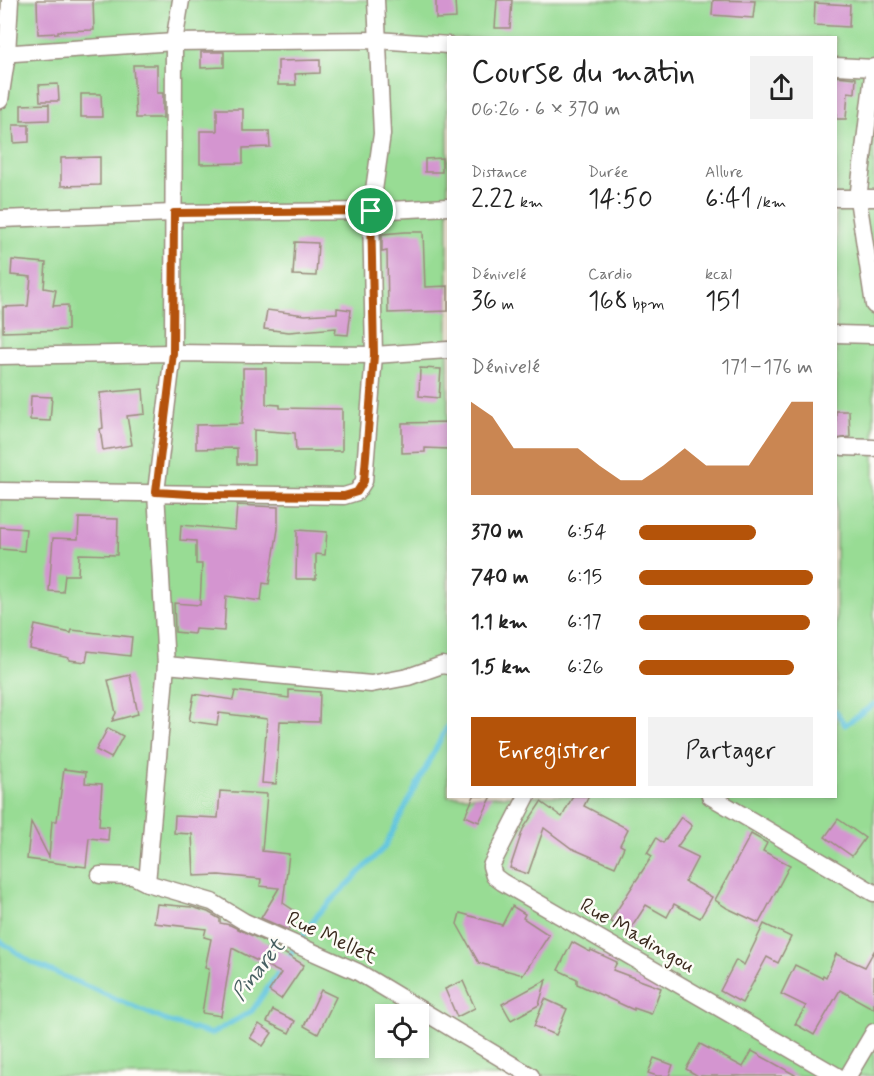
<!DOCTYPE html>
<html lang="fr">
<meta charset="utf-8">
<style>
:root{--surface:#fff;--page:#f2f2f2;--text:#222;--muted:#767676;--accent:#b45309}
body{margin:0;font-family:Mynerve,sans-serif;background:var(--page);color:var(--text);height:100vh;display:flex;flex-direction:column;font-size:22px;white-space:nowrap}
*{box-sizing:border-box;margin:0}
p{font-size:20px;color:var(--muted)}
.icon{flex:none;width:33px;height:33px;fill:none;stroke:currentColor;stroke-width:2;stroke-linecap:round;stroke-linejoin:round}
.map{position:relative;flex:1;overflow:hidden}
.sheet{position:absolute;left:447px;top:36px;width:390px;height:762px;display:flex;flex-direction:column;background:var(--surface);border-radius:0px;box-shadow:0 3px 9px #0003}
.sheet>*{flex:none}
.fabs{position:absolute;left:375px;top:1004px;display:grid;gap:12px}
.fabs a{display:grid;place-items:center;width:54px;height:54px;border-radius:0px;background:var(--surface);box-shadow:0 3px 9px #0003;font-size:30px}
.pin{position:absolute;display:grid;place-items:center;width:51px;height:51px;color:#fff;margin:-26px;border:3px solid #fff;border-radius:50%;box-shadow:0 2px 6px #0007}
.round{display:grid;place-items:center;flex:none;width:63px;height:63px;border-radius:0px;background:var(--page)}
.overview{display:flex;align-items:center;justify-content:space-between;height:102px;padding:0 24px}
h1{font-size:33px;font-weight:600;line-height:45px}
.metrics{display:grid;grid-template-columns:repeat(3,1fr);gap:9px;height:102px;padding:6px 24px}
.metrics div{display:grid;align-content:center}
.metrics b{font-size:26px;font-weight:600}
.metrics small{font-size:16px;font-weight:400}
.metrics p{font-size:16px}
.chart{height:168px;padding:12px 24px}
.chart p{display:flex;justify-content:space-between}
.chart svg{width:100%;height:108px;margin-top:6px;fill:var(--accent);opacity:.7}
.button{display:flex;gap:12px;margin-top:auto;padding:12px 24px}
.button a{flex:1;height:69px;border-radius:0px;background:var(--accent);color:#fff;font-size:24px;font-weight:600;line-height:69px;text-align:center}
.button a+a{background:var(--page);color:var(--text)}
ul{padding:0 24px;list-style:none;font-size:20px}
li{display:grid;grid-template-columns:96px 72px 1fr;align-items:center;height:45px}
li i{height:15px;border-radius:8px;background:var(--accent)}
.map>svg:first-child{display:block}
</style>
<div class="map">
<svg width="874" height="1076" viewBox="0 0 874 1076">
<rect width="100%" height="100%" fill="#fdfcf7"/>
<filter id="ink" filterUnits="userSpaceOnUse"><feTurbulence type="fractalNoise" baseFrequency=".0167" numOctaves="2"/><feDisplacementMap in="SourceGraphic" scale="12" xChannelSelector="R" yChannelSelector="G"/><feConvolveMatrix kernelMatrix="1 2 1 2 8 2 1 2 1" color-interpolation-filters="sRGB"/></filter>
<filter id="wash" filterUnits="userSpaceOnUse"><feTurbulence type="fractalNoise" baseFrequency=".008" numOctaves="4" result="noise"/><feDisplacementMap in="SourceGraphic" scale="24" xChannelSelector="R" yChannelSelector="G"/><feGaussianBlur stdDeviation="1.35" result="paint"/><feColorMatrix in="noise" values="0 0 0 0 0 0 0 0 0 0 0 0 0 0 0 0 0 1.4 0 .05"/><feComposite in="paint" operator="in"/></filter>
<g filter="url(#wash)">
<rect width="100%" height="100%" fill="#f9eddd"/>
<path fill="#98dc94" stroke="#6a8359" stroke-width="1.5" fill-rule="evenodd" d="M0 0H874V1076H0ZM448 38H836V796H448ZM386 1014H418V1047H386Z"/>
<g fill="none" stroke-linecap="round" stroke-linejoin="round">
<g stroke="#61c5df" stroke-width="5">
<polyline points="836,711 845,725 874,704"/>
<polyline points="0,941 31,962 169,1022 211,1034 252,1011 317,915 384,848 448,725"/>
</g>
</g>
<g id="blocks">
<g fill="#d495d0">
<polygon points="37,0 93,0 94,30 58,31 58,33 38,34"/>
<polygon points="436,0 455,0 456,18 436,19"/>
<polygon points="497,0 512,0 510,28 495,28"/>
<polygon points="713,0 755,1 753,18 712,15"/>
<polygon points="815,3 850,5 849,27 814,25"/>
<polygon points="201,52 224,52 224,67 201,68"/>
<polygon points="320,60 320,73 295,74 296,85 278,85 278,61"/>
<polygon points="133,65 157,65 157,93 163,93 163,118 136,118"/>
<polygon points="836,76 856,78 855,93 848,92 846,119 836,119"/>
<polygon points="58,84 59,101 40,101 39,85"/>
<polygon points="81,94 101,94 102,117 81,117"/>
<polygon points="49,104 49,120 21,121 21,105"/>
<polygon points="217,109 243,109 243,131 269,131 270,147 243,148 243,163 200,164 200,131 217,131"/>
<polygon points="13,125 29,125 29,142 14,143"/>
<polygon points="100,157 100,185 61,186 61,158"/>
<polygon points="442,158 442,172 425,172 425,159"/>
<polygon points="405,232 423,232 425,287 448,286 448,311 388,313 387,251 382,252 382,234"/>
<polygon points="295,242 318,243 316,276 293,275"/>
<polygon points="12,260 46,263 44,288 56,290 53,306 68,305 68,330 3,332 3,307 28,306 31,277 11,275"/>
<polygon points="337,308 351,310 348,335 335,334 336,328 289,332 264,329 267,310 305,315 337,313"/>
<polygon points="243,368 266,368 266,404 280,405 280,408 342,409 342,451 296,451 295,433 254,430 254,464 237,464 237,448 196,449 196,425 242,424 244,398 243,398"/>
<polygon points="420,368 441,369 439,398 419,396"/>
<polygon points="143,389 145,414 127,416 132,445 103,450 100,429 103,428 100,393"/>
<polygon points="31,396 52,397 50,421 30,420"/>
<polygon points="836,411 849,411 850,437 836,439"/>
<polygon points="448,422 448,449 425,448 425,452 402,453 402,423"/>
<polygon points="237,505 278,507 278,529 269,584 263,583 261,601 226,596 224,631 195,629 194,634 175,632 174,603 200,605 202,564 196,564 196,541 180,540 181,525 235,530"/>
<polygon points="79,518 118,519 117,555 79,554 78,575 65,575 63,592 49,591 53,538 78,539"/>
<polygon points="0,527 26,529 24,551 0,549"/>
<polygon points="297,530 327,532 325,555 316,554 316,579 296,579"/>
<polygon points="35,625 71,633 72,630 132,637 130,656 88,651 86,662 69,660 69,658 30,649"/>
<polygon points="130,675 138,714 112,721 116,713 108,680"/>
<polygon points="289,690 320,692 319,722 280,721 276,784 262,783 267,719 219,713 217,725 189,721 194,694 233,700 235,691 289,698"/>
<polygon points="108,728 123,736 111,758 96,750"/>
<polygon points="64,769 86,772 85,783 102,784 99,826 109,827 108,840 89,838 86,867 27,859 31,822 49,857 52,821 57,821"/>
<polygon points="220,791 267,794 262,851 289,854 283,903 298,913 288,930 261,918 279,888 260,886 261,879 219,875 194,876 192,834 174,833 175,816 218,818"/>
<polygon points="474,796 492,796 479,822 465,816"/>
<polygon points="573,796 589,796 584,806 628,829 620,845 624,847 615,867 571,848 544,828 528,874 510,868 523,829 541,802 562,817"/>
<polygon points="681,817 692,826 677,847 698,857 685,882 712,897 700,918 674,904 667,917 646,905 628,933 610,921 652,856 647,853 656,838 663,843"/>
<polygon points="838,819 865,838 852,856 825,837"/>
<polygon points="751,834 767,843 763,851 790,865 759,923 727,908 715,900"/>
<polygon points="157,904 192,907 208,912 220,919 220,923 230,925 280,949 279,950 304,965 281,999 269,991 281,973 232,948 221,1016 202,1013 209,969 205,968 211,939 204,937 206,929 154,923"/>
<polygon points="512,906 525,914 523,918 549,935 523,975 479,963 457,924 460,913 502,925"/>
<polygon points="764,924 791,937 778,963 767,957 742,1003 720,991 736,960 744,965"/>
<polygon points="572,942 590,952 591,950 617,962 613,970 661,988 651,1014 634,1008 634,1010 577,984 577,979 558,970"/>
<polygon points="874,951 874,1009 840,990 814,1035 795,1024 806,1006 781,994 795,965 822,978 823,975 826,977 836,954 865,967"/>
<polygon points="546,980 539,1005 511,1020 502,1004"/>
<polygon points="463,981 475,1008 457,1017 445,989"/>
<polygon points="321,990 336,997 318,1034 304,1026"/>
<polygon points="545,999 567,1009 556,1035 534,1026"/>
<polygon points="273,1010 295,1021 289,1033 267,1022"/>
<polygon points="259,1024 272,1033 263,1046 250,1038"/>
<polygon points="700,1044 743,1067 752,1051 797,1076 698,1076 686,1069"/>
<polygon points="654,1058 673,1065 669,1076 657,1076 648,1073"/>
</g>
</g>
</g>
<g filter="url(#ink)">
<use href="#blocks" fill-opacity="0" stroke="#9a8c7e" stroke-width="1.5"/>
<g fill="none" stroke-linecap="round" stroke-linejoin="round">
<g stroke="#9a8c7e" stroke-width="19">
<g id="street">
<polyline points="0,54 174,42 377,40 448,45"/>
<polyline points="836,66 874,68"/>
<polyline points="874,67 858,199 874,305"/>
<polyline points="0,100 7,54 10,0"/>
<polyline points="836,198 874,198"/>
<polyline points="0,219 174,213 371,211 448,207"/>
<polyline points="836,334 874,335"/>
<polyline points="0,356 173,353 374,355 448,350"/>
<polyline points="843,447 874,448"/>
<polyline points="0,491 344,496 357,492 364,481 374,355 371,211 382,134 376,0"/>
<polyline points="166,665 371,684 408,677 442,665 448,666"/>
<polyline points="527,796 491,866 494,876 502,882 837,1076"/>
<polyline points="710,796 874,893"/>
<polyline points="100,875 133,876 147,883 212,902 245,922 358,972 531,1076"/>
<polyline points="147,883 166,665 156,492 173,353 174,42 181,0"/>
<polyline points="848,1076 874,1032"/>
</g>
</g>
<use href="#street" stroke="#fff" stroke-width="16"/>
</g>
</g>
<g fill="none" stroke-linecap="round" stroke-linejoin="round" filter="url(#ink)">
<g stroke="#fff" stroke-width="12">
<polygon id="route" points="371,211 374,355 364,481 357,492 344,496 206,495 156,492 173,353 174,213"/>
</g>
<use href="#route" stroke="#b45309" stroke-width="8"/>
</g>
<g text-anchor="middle" stroke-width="5" stroke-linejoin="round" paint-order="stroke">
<g font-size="21" fill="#3b2a1e" stroke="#fdfcf7">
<text transform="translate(638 935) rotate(30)" y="7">Rue Madingou</text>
<text transform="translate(332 937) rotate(25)" y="7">Rue Mellet</text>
</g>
<g font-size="22" font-style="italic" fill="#486062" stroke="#fdfcf7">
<text transform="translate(257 969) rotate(-52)" y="8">Pinaret</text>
</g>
</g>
</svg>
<div class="fabs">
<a><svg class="icon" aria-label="locate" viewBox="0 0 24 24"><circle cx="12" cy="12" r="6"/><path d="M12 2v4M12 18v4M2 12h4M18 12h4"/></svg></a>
</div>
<div class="pin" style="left:371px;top:211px;background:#1e9e55"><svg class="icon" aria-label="arrive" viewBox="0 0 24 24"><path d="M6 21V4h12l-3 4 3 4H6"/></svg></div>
<section class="sheet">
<div class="overview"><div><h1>Course du matin</h1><p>06:26 · 6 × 370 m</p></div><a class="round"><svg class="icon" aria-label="share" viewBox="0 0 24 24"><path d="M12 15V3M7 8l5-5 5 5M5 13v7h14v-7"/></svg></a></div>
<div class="metrics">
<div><p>Distance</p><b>2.22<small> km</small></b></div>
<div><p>Durée</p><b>14:50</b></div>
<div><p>Allure</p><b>6:41<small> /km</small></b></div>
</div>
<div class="metrics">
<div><p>Dénivelé</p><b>36<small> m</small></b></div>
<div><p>Cardio</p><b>168<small> bpm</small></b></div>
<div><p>kcal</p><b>151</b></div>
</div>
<div class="chart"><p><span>Dénivelé</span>171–176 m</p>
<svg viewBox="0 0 160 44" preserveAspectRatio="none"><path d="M0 44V6L10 12L20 25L30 25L40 25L50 25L60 32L70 38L80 38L90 32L100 25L110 32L120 32L130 32L140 19L150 6L160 6V44z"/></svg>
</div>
<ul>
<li><b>370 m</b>6:54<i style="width:67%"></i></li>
<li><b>740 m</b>6:15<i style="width:100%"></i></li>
<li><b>1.1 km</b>6:17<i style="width:98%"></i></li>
<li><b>1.5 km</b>6:26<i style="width:89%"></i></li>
</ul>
<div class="button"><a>Enregistrer</a><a>Partager</a></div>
</section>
</div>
